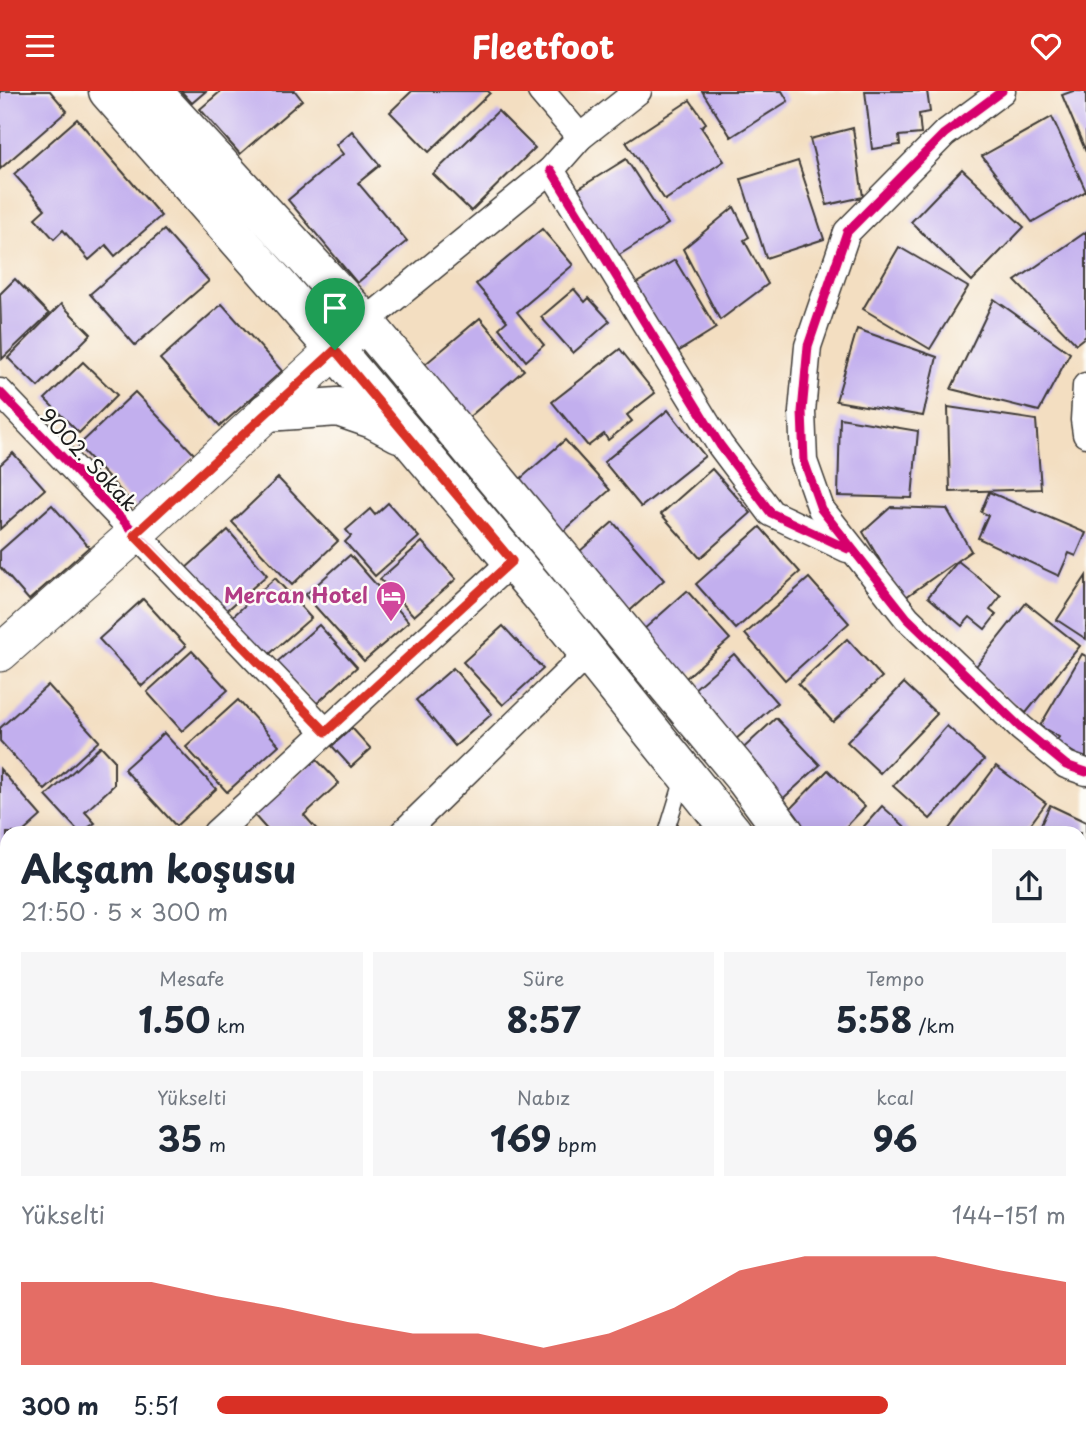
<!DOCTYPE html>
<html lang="tr">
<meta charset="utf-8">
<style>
:root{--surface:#fff;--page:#f6f6f7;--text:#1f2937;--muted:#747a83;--accent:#d93025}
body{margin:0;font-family:"Playpen Sans",sans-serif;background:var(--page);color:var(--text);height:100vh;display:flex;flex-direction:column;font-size:26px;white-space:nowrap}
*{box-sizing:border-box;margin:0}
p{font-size:23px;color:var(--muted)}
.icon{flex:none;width:38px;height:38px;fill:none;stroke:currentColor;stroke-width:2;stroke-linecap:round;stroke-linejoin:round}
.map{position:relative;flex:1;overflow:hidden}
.panel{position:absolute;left:0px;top:735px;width:1087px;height:621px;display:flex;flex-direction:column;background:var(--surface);border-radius:21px 21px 0 0;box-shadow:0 4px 18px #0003}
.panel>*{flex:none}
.pin{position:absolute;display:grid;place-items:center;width:60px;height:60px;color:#fff;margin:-72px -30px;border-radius:50% 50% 50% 0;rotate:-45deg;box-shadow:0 0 7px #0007}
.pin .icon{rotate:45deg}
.round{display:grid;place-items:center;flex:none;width:74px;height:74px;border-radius:0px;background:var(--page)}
.headline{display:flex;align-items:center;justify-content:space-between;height:119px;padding:0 21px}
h1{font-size:38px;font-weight:700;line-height:52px}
.stats{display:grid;grid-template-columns:repeat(3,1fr);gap:10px;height:119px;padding:7px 21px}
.stats div{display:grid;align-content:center;border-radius:0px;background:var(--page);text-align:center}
.stats b{font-size:35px;font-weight:700}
.stats small{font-size:19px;font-weight:400}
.stats p{font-size:19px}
.chart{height:196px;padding:14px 21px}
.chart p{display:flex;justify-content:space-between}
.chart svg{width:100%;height:126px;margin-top:7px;fill:var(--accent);opacity:.7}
ul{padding:0 21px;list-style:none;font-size:23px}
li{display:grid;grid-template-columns:112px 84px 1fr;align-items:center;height:52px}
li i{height:18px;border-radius:9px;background:var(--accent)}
header{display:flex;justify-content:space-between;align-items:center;height:91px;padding:0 21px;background:var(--accent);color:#fff;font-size:32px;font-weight:700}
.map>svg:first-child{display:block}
</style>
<header><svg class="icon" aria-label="menu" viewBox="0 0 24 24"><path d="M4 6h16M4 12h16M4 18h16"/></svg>Fleetfoot<svg class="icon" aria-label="heart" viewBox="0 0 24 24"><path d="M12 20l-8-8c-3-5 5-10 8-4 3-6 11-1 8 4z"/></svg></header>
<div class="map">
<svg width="1086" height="1356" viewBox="0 0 1086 1356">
<rect width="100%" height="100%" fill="#fdfcf7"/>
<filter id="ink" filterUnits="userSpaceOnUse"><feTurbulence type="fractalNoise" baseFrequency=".0143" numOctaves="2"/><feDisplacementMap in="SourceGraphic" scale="14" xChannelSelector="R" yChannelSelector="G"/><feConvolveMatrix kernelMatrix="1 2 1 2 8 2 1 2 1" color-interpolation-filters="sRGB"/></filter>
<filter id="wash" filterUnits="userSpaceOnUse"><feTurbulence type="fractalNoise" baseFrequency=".00686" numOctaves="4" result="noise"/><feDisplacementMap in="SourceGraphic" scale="28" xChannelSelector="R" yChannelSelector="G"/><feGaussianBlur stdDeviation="1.57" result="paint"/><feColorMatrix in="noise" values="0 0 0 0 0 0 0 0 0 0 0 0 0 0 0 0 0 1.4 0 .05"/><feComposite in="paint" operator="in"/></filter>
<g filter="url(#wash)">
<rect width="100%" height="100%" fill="#f3dec1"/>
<g id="blocks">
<g fill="#c2afee">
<polygon points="0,0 50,0 67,20 0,78"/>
<polygon points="181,0 206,0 192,12"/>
<polygon points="221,0 295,0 302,9 240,63 200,18"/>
<polygon points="412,0 488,0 490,2 429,61 390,21"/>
<polygon points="702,0 782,0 788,10 731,46"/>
<polygon points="865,0 927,0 930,21 919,23 921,43 899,45 900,54 872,58"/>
<polygon points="1073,0 1086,0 1086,61 1062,4"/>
<polygon points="690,9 706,32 701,36 724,70 665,109 626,51"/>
<polygon points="498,20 535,57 471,120 433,83"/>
<polygon points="1052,26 1086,100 1032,131 982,65"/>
<polygon points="77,28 161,125 115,165 106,154 89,169 63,139 54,148 35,127 45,118 14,83"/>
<polygon points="853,37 863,106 827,114 810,48"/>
<polygon points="352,40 380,74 358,92 407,150 357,192 288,109 343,63 336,54"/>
<polygon points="626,68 668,133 616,166 573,101"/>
<polygon points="798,70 824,148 766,167 741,88"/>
<polygon points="962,78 1024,136 972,190 911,131"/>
<polygon points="734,116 749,146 744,149 768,193 720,229 683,158"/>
<polygon points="542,138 573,174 517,221 544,254 526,270 499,237 507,230 476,193"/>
<polygon points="164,139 209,190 135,254 90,203"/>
<polygon points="1086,141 1086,245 1076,253 1015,190"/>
<polygon points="899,156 968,196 930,258 863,218"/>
<polygon points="675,169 716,237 671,265 630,196"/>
<polygon points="15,188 49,223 2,268 0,203"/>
<polygon points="574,198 585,211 589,207 610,230 573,262 541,226"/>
<polygon points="994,208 1070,262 1039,320 951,298"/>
<polygon points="61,213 91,243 38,296 8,267"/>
<polygon points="222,213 282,280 220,335 160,268"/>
<polygon points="480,227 524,279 468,327 423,275"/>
<polygon points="857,238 937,266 923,325 836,310"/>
<polygon points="620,258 655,302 627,324 632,330 608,349 604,343 588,355 552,311"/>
<polygon points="83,271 117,304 79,342 45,308"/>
<polygon points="135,301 195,364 138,418 78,355"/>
<polygon points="948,316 1036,329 1041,398 950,401"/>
<polygon points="668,319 705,365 641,416 604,371"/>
<polygon points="840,327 918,340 912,407 838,405"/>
<polygon points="565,349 610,399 556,447 511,396"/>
<polygon points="13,362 45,398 0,438 0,374"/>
<polygon points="712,378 751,422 700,467 661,423"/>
<polygon points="278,387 338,450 292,494 232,431"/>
<polygon points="989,401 1086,442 1076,465 1069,462 1059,485 978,447 988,424 981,421"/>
<polygon points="388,412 419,446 375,485 345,451 351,445 346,439 370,418 375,424"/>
<polygon points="52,414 89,456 29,509 0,476 0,460"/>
<polygon points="891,416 947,418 971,460 903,508 863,441"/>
<polygon points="613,431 664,489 623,526 571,468"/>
<polygon points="760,436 800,481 736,538 696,493"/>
<polygon points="228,439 267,484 224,522 185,478"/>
<polygon points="422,451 456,488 414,525 380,488"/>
<polygon points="350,464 409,531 364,570 305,504"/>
<polygon points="958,470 1001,505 990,519 996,524 985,538 970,526 962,535 928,506"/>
<polygon points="1086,485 1086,548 1057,529"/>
<polygon points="275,487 311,527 266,566 231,527"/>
<polygon points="809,487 849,532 785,589 745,543"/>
<polygon points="687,500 730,548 677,595 634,547"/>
<polygon points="143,508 186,555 142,595 99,548"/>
<polygon points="1026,512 1080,555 1026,622 973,579"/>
<polygon points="319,534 357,576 315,614 277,571"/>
<polygon points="503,535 543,578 503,614 463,571"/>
<polygon points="847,548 882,586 833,631 798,593"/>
<polygon points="192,560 228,599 182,640 147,601"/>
<polygon points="734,563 777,612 727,656 684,607"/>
<polygon points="1082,563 1086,565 1086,669 1056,651 1059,646 1040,635"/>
<polygon points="453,577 492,623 455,655 416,609"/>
<polygon points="904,592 937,623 880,682 847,651"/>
<polygon points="48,594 99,650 45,699 0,650 0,637"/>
<polygon points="238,609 279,654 227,701 186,656"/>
<polygon points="776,627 820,674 778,712 735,665"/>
<polygon points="947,635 984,669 930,728 893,695"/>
<polygon points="352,637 371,658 351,676 332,655"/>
<polygon points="164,642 216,698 176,735 124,678"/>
<polygon points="101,655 114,669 114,694 85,721 95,732 80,742 46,705"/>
<polygon points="316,668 339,692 304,724 320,742 270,742 254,724"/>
<polygon points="996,675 1046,712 1024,742 946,742"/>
<polygon points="0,678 41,725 22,742 7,742 7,755 0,761"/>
<polygon points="828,679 865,716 840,742 804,742 785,723"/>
<polygon points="1050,714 1086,731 1086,787 1080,800 1080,742 1037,742"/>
<polygon points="882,715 912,742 858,742"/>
<polygon points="0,789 7,797 7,805 0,811"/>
<polygon points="7,808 7,868 0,861 0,814"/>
<polygon points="1086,870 1086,953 1080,951 1080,886"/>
<polygon points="0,984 7,992 7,1036 0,1042"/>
<polygon points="1086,1067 1086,1160 1083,1166 1080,1165 1080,1080"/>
<polygon points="431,1349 471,1349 466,1356 436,1356"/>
<polygon points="535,1349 555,1349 550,1356"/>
<polygon points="765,1349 854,1349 851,1356 772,1356 764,1353"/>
<polygon points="885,1349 965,1349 963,1356 927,1354 903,1356"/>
<polygon points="998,1349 1019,1349 1017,1356 995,1356"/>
<polygon points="1039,1349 1056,1349 1053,1356 1037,1353"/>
</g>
</g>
</g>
<g filter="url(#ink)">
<use href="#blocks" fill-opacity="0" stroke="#3c3935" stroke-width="2"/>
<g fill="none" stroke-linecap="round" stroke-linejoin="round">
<g stroke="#3c3935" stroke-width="17">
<polyline id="service" points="666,742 683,687"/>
</g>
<g stroke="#3c3935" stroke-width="29">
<g id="minor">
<polyline points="541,0 580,46"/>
<polyline points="1002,0 944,43 847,141 808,255 802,321 804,370 821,418 907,527 1021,637 1066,674 1086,681"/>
<polyline points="551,79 720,354 771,422 847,458"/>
<polyline points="365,231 551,79 580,46 638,0"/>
<polyline points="1086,295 1084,329 1086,343"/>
<polyline points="0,301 326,641"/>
<polyline points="216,742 512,470"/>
<polyline points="403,742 587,563"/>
<polyline points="0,917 7,924"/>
<polyline points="1080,1182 1086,1185"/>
<polyline points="273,1349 277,1356"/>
<polyline points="418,1349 425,1356"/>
<polyline points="881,1349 896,1356"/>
<polyline points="569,1356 573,1349"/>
<polyline points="748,1356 751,1349"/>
</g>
</g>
<g stroke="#3c3935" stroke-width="39">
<g id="secondary">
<polyline points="0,562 134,444 365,231"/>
<polyline points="0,1278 7,1279"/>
<polyline points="0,1331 7,1332"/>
<polyline points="77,1349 98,1356"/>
<polyline points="228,1349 242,1356"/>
</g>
</g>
<g stroke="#3c3935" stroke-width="41">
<g id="primary">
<polyline points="108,0 335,259 565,533 733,742"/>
<polyline points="152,0 365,231 745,688 785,742"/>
<polyline points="267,321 338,316 373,328 399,342"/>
<polyline points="1080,985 1086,988"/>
</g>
</g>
<use href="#service" stroke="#fff" stroke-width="14"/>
<use href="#minor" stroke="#fff" stroke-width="26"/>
<use href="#secondary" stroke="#fff" stroke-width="37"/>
<use href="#primary" stroke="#fff" stroke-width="38"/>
<g stroke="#fdfcf7" stroke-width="13">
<g id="cycleway">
<polyline points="1002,0 944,43 847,141 808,255 802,321 804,370 821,418 907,527 1021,637 1066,674 1086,681"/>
<polyline points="551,79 720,354 771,422 848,458"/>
<polyline points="0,301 326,641"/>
</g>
</g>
<use href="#cycleway" stroke="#d6006c" stroke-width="9"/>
</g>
</g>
<g fill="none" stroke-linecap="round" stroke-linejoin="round" filter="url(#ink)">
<g stroke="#fff" stroke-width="14">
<polygon id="route" points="335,259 512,470 326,641 134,444"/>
</g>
<use href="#route" stroke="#d93025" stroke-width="9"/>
</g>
<defs>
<g id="hotel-pin" transform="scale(1.575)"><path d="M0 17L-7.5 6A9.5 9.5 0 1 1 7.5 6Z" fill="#d1479c" stroke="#fdfcf7"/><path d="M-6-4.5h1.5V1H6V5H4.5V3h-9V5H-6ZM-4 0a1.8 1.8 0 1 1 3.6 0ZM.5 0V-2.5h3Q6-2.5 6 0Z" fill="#fff"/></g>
</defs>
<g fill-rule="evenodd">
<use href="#hotel-pin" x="391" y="505"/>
</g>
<g text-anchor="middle" stroke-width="5" stroke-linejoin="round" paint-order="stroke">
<g font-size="21" fill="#1c1c1c" stroke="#fdfcf7">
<text transform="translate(88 369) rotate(47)" y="7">9002. Sokak</text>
</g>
<g font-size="21" font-weight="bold" fill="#b23c85" stroke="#fdfcf7" text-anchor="end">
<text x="368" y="512">Mercan Hotel</text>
</g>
</g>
</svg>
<div class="pin" style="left:335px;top:259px;background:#1e9e55"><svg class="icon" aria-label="arrive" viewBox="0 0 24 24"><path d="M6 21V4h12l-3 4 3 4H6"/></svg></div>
<section class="panel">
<div class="headline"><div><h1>Akşam koşusu</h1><p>21:50 · 5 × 300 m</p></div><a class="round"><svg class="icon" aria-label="share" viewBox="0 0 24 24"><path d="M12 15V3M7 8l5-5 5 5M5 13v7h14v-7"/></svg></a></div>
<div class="stats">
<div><p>Mesafe</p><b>1.50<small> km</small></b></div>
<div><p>Süre</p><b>8:57</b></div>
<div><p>Tempo</p><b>5:58<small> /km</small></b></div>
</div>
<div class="stats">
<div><p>Yükselti</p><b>35<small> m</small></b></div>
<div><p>Nabız</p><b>169<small> bpm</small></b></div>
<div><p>kcal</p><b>96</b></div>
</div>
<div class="chart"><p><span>Yükselti</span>144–151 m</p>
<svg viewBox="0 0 160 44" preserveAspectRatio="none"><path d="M0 44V15L10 15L20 15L30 20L40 24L50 29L60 33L70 33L80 38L90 33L100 24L110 11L120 6L130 6L140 6L150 11L160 15V44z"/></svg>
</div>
<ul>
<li><b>300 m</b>5:51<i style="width:79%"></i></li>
</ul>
</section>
</div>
